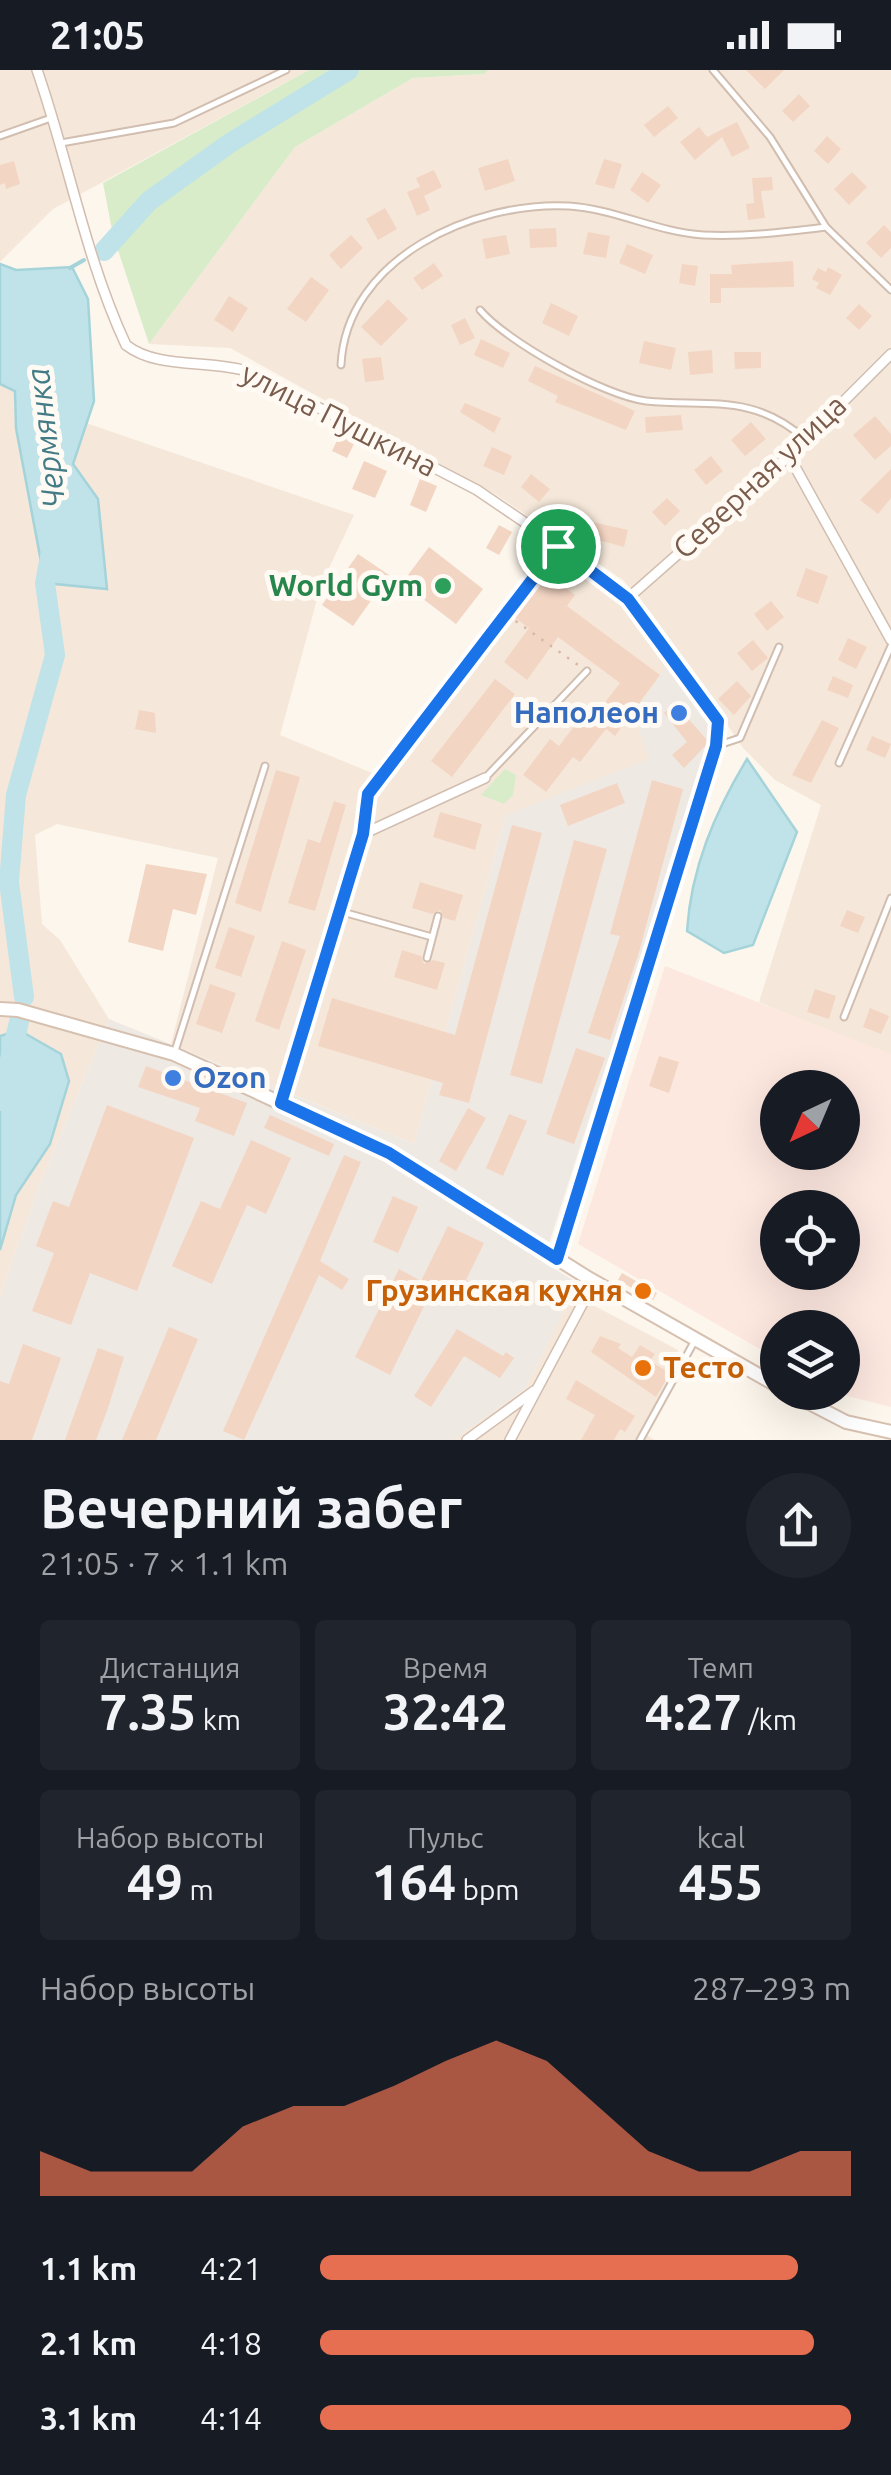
<!DOCTYPE html>
<html lang="ru">
<meta charset="utf-8">
<style>
:root{--surface:#171b24;--page:#20242c;--text:#f1f3f6;--muted:#9ea1a6;--accent:#e76f51}
body{margin:0;font-family:Ubuntu,sans-serif;background:var(--page);color:var(--text);height:100vh;display:flex;flex-direction:column;font-size:38px;white-space:nowrap}
*{box-sizing:border-box;margin:0}
p{font-size:32px;color:var(--muted)}
.icon{flex:none;width:55px;height:55px;fill:none;stroke:currentColor;stroke-width:2;stroke-linecap:round;stroke-linejoin:round}
.map{position:relative;height:1370px;overflow:hidden}
.details{display:flex;flex-direction:column;background:var(--surface);flex:1}
.details>*{flex:none}
.needle{width:65px;rotate:224deg}
.buttons{position:absolute;left:760px;top:1000px;display:grid;gap:20px}
.buttons a{display:grid;place-items:center;width:100px;height:100px;border-radius:50%;background:var(--surface);box-shadow:0 10px 40px #0002;font-size:50px}
.pin{position:absolute;display:grid;place-items:center;width:85px;height:85px;color:#fff;margin:-42px;border:5px solid #fff;border-radius:50%;box-shadow:0 2px 10px #0007}
.round{display:grid;place-items:center;flex:none;width:105px;height:105px;border-radius:52px;background:var(--page)}
.summary{display:flex;align-items:center;justify-content:space-between;height:170px;padding:0 40px}
h1{font-size:55px;font-weight:700;line-height:75px}
.figures{display:grid;grid-template-columns:repeat(3,1fr);gap:15px;height:170px;padding:10px 40px}
.figures div{display:grid;align-content:center;border-radius:10px;background:var(--page);text-align:center}
.figures b{font-size:50px;font-weight:700}
.figures small{font-size:28px;font-weight:400}
.figures p{font-size:28px}
.chart{height:280px;padding:20px 40px}
.chart p{display:flex;justify-content:space-between}
.chart svg{width:100%;height:180px;margin-top:10px;fill:var(--accent);opacity:.7}
ul{padding:0 40px;list-style:none;font-size:32px}
li{display:grid;grid-template-columns:160px 120px 1fr;align-items:center;height:75px}
li i{height:25px;border-radius:12px;background:var(--accent)}
.status{display:flex;justify-content:space-between;align-items:center;height:70px;padding:0 50px;background:var(--surface);direction:ltr}
.status svg{height:28px;fill:currentColor}
.map>svg:first-child{display:block}
</style>
<div class="status"><b>21:05</b><svg viewBox="0 0 49 12"><path d="M0 12V9h3v3zM5 12V6h3v6zM10 12V3h3v9zM15 12V0h3v12zM26 1h20v11H26zM47 4h2v5h-2z"/></svg></div>
<div class="map">
<svg width="891" height="1370" viewBox="0 0 891 1370">
<rect width="100%" height="100%" fill="#fdf6ec"/>
<g fill="#f5e8da">
<polygon points="0,0 309,0 53,139 0,192"/>
<polygon points="488,0 891,0 891,988 759,932 821,735 775,710 743,678 652,544 623,510 495,424 230,278 149,274 295,77 413,8 485,4"/>
<polygon points="0,314 15,320 16,358 45,513 98,429 73,394 86,353 354,445 321,515 280,665 389,710 566,481 629,525 702,630 650,689 506,745 414,1074 171,974 218,788 57,754 35,765 42,854 60,870 109,949 39,1116 0,1227"/>
<polygon points="572,1224 678,1280 680,1293 641,1362 655,1370 453,1370 525,1319"/>
</g>
<path fill="#fde8e0" fill-rule="evenodd" d="M665 896 891 984V1337L836 1323 842 1322V1258H778L777 1289 578 1174ZM778 1018H842V1082H778ZM778 1138H842V1202H778Z"/>
<polygon fill="#efe9e4" points="665,598 677,600 702,630 711,657 709,675 543,1192 576,1212 575,1218 525,1319 453,1370 0,1370 0,1227 39,1116 109,949 414,1074 506,745 649,689 634,644"/>
<g fill="#d8ecc9">
<polygon points="309,0 488,0 485,4 413,8 295,77 149,274 113,165 103,113"/>
<polygon points="505,699 516,705 513,725 504,734 481,725"/>
</g>
<g fill="#bfe3e8" stroke="#a5d3da" stroke-width="2.5">
<polygon points="0,194 16,200 72,197 88,229 94,331 73,394 98,429 107,519 45,513 16,358 15,321 0,314"/>
<path d="M747 689 797 762 753 875 724 883 687 861C691 798 715 742 747 689Z"/>
<polygon points="19,960 61,984 69,1011 50,1074 16,1125 0,1180 0,966"/>
</g>
<g fill="none" stroke-linecap="round" stroke-linejoin="round">
<polyline stroke="#a5d3da" stroke-width="4" points="70,198 84,190"/>
<g stroke="#bfe3e8" stroke-width="20">
<polyline points="104,181 149,131 230,73 349,0"/>
<polyline points="24,927 9,812 16,725 55,585 45,513 50,487"/>
<polyline points="0,1031 19,952"/>
</g>
</g>
<g fill="#f3d5c3">
<polygon points="746,0 784,0 765,19"/>
<polygon points="799,24 810,36 793,52 782,41"/>
<polygon points="668,36 678,48 654,67 644,55"/>
<polygon points="737,52 750,78 732,87 722,67 695,90 680,72 699,57 707,67"/>
<polygon points="827,66 841,79 828,94 814,81"/>
<polygon points="508,89 515,111 485,121 478,98"/>
<polygon points="604,89 622,94 614,119 595,114"/>
<polygon points="14,91 20,114 6,119 5,113 0,115 0,95"/>
<polygon points="434,100 442,117 424,126 430,140 417,146 407,122 420,117 416,108"/>
<polygon points="642,102 661,115 648,133 630,120"/>
<polygon points="852,102 867,117 849,135 834,119"/>
<polygon points="772,107 773,120 761,121 765,148 748,150 746,134 754,133 752,108"/>
<polygon points="385,138 397,159 378,170 366,149"/>
<polygon points="884,155 891,162 891,178 881,188 866,173"/>
<polygon points="556,158 557,177 530,178 529,159"/>
<polygon points="588,162 610,166 606,188 583,184"/>
<polygon points="351,165 363,178 341,199 329,185"/>
<polygon points="506,165 510,184 486,189 482,169"/>
<polygon points="627,174 653,185 645,204 619,193"/>
<polygon points="793,191 794,217 721,218 721,233 710,233 710,204 732,204 731,195"/>
<polygon points="434,193 443,206 422,220 413,208"/>
<polygon points="682,194 698,196 695,216 679,213"/>
<polygon points="828,197 842,205 830,225 816,218 819,213 812,209 818,198 826,202"/>
<polygon points="311,207 329,220 306,252 287,239"/>
<polygon points="229,226 248,238 233,262 214,250"/>
<polygon points="388,229 408,249 381,276 361,257"/>
<polygon points="551,233 578,246 569,266 542,253"/>
<polygon points="859,234 872,246 859,260 846,248"/>
<polygon points="465,248 475,268 460,275 451,255"/>
<polygon points="481,269 510,283 503,298 474,285"/>
<polygon points="644,271 676,278 671,300 639,293"/>
<polygon points="712,280 713,303 690,305 688,282"/>
<polygon points="734,282 761,282 761,298 735,299"/>
<polygon points="381,287 384,310 365,312 362,289"/>
<polygon points="535,296 635,341 626,360 555,332 558,326 528,311"/>
<polygon points="465,333 501,348 494,363 460,342"/>
<polygon points="681,345 683,360 646,363 645,347"/>
<polygon points="875,346 891,364 891,376 875,390 853,365"/>
<polygon points="751,352 766,369 745,386 731,370"/>
<polygon points="342,360 357,368 347,388 332,381"/>
<polygon points="492,377 512,386 504,405 483,396"/>
<polygon points="711,386 723,401 706,415 694,400"/>
<polygon points="364,391 387,401 375,428 352,419"/>
<polygon points="891,399 891,428 878,444 860,430"/>
<polygon points="531,404 550,419 539,432 521,417"/>
<polygon points="420,409 437,416 426,442 410,435"/>
<polygon points="667,428 680,441 665,456 652,442"/>
<polygon points="593,452 628,460 624,477 591,468"/>
<polygon points="499,455 512,462 499,485 486,478"/>
<polygon points="429,477 483,519 456,554 402,513"/>
<polygon points="358,484 389,505 353,556 322,535"/>
<polygon points="806,498 828,506 818,534 796,526"/>
<polygon points="548,504 575,525 567,536 660,605 615,666 606,659 580,692 573,687 546,722 523,705 550,669 559,676 585,642 593,648 620,613 558,567 527,610 504,592 529,558 515,548"/>
<polygon points="771,531 784,547 767,561 754,544"/>
<polygon points="848,568 867,577 856,599 838,590"/>
<polygon points="753,570 768,588 752,601 737,583"/>
<polygon points="833,606 853,615 848,628 827,620"/>
<polygon points="495,609 515,624 452,707 431,691"/>
<polygon points="737,611 751,626 734,645 718,629"/>
<polygon points="675,634 709,672 684,698 672,685 687,672 664,643"/>
<polygon points="139,640 155,643 156,663 135,659"/>
<polygon points="822,650 839,658 811,713 792,705"/>
<polygon points="872,666 891,674 885,688 866,680"/>
<polygon points="276,700 300,707 261,842 235,833"/>
<polygon points="652,710 683,719 639,882 610,970 588,963 620,866 610,864"/>
<polygon points="617,713 625,733 568,756 560,735"/>
<polygon points="334,731 346,735 315,841 288,833 308,769 320,773"/>
<polygon points="440,742 482,754 475,780 433,767"/>
<polygon points="512,755 542,763 469,1033 439,1025 443,1013 318,976 332,928 455,965"/>
<polygon points="574,770 607,779 542,1014 510,1005"/>
<polygon points="146,794 207,804 196,845 173,839 163,881 128,872"/>
<polygon points="420,812 463,825 455,851 444,848 440,840 432,844 412,838"/>
<polygon points="847,840 865,847 858,863 840,856"/>
<polygon points="229,857 255,866 241,907 215,898"/>
<polygon points="282,871 306,880 279,960 255,951"/>
<polygon points="402,880 421,886 424,894 433,890 445,893 437,920 394,907"/>
<polygon points="210,914 236,923 222,963 196,954"/>
<polygon points="815,919 836,926 829,949 807,942"/>
<polygon points="870,938 889,946 881,964 863,957"/>
<polygon points="576,978 605,988 574,1074 546,1064"/>
<polygon points="659,986 679,992 669,1023 649,1016"/>
<polygon points="146,996 247,1033 234,1066 195,1051 200,1038 138,1017"/>
<polygon points="107,1035 194,1068 137,1221 90,1203 71,1255 32,1241 54,1183 36,1176 53,1131 69,1137"/>
<polygon points="468,1038 486,1048 456,1101 439,1091"/>
<polygon points="509,1044 527,1051 503,1106 486,1098"/>
<polygon points="270,1045 334,1074 329,1086 264,1058"/>
<polygon points="251,1070 291,1088 266,1144 247,1135 212,1214 172,1196 201,1131 220,1139"/>
<polygon points="344,1085 361,1092 320,1191 349,1209 342,1220 319,1205 244,1370 223,1361"/>
<polygon points="393,1126 418,1137 398,1183 373,1172"/>
<polygon points="448,1156 484,1173 466,1210 489,1220 486,1229 461,1219 458,1226 435,1214 390,1305 355,1287 399,1199 421,1211"/>
<polygon points="622,1203 657,1223 653,1230 618,1210"/>
<polygon points="169,1257 198,1269 156,1370 122,1370"/>
<polygon points="457,1259 503,1286 506,1282 514,1288 500,1308 464,1286 431,1337 414,1326"/>
<polygon points="600,1266 621,1274 618,1278 632,1287 640,1275 655,1284 650,1291 670,1303 656,1327 591,1282"/>
<polygon points="23,1274 61,1288 32,1370 0,1370 0,1311 9,1314"/>
<polygon points="98,1278 124,1287 107,1341 96,1370 65,1370"/>
<polygon points="576,1310 635,1346 625,1362 620,1359 614,1370 581,1370 595,1345 566,1329"/>
</g>
<g fill="none" stroke-linecap="round" stroke-linejoin="round">
<g stroke="#d1beb0" stroke-width="9">
<g id="lane">
<polyline points="713,0 770,67 826,157 891,220"/>
<polyline points="0,66 51,48"/>
<polyline points="61,73 174,53 286,0"/>
<path d="M480 240C506 271 604 326 646 331 708 337 753 323 805 369"/>
<path d="M341 295C346 188 474 131 569 136 615 139 657 162 703 165 745 167 785 162 826 157"/>
<polyline points="719,675 740,668 779,577"/>
<polyline points="839,693 891,576"/>
<polyline points="485,708 587,601"/>
<polyline points="339,841 432,867"/>
<polyline points="427,888 438,846"/>
<polyline points="844,947 891,828"/>
<polyline points="175,981 265,696"/>
<polyline points="640,1370 694,1272"/>
</g>
</g>
<g stroke="#d1beb0" stroke-width="12">
<g id="street">
<path d="M37 0C69 92 85 187 126 275 158 300 210 289 250 302L477 420 558 475 627 529 718 651 717 676 557 1189"/>
<polyline points="789,386 891,570"/>
<polyline points="627,529 789,386 891,284"/>
<polyline points="281,1033 363,764 485,708"/>
<polyline points="467,1370 534,1321"/>
<polyline points="510,1370 594,1212"/>
</g>
</g>
<g stroke="#d6c0b0" stroke-width="16">
<g id="secondary">
<polyline points="0,939 18,940 174,984 389,1083 588,1208 778,1316"/>
<polyline points="788,1322 846,1352 891,1362"/>
</g>
</g>
<g stroke="#d9b8a5" stroke-width="2.5" stroke-dasharray="2.5 8" stroke-linecap="butt">
<polyline points="507,545 578,595"/>
<polyline points="364,753 368,724 552,484"/>
</g>
<use href="#lane" stroke="#fff" stroke-width="5"/>
<use href="#street" stroke="#fff" stroke-width="9"/>
<use href="#secondary" stroke="#fff" stroke-width="12"/>
</g>
<g fill="none" stroke-linecap="round" stroke-linejoin="round">
<g stroke="#fff" stroke-width="20">
<polygon id="route" points="558,476 628,529 718,651 716,676 557,1189 389,1083 281,1033 363,764 368,724"/>
</g>
<use href="#route" stroke="#1a73e8" stroke-width="12"/>
</g>
<circle fill="#2e9e5b" stroke="#fffaf3" stroke-width="4" cx="443" cy="516" r="10"/>
<g fill="#3f7fe0" stroke="#fffaf3" stroke-width="4">
<circle cx="679" cy="643" r="10"/>
<circle cx="173" cy="1008" r="10"/>
</g>
<g fill="#e8710a" stroke="#fffaf3" stroke-width="4">
<circle cx="643" cy="1221" r="10"/>
<circle cx="643" cy="1298" r="10"/>
</g>
<g text-anchor="middle" stroke-width="10" stroke-linejoin="round" paint-order="stroke">
<g font-size="30" fill="#7a5c4d" stroke="#fffaf3">
<text transform="translate(339 350) rotate(27)" y="10">улица Пушкина</text>
<text transform="translate(760 407) rotate(-43)" y="10">Северная улица</text>
</g>
<g font-size="30" font-weight="bold" fill="#27864d" stroke="#fffaf3" text-anchor="end">
<text x="423" y="526">World Gym</text>
</g>
<g font-size="30" font-weight="bold" fill="#366cbe" stroke="#fffaf3" text-anchor="end">
<text x="659" y="653">Наполеон</text>
<text x="193" y="1018" text-anchor="start">Ozon</text>
</g>
<g font-size="30" font-weight="bold" fill="#c56008" stroke="#fffaf3" text-anchor="end">
<text x="623" y="1231">Грузинская кухня</text>
<text x="663" y="1308" text-anchor="start">Тесто</text>
</g>
<g font-size="32" font-style="italic" fill="#437c86" stroke="#fffaf3">
<text transform="translate(46 368) rotate(-97)" y="11">Чермянка</text>
</g>
</g>
</svg>
<div class="buttons">
<a><svg class="needle" viewBox="-14 -14 28 28"><path d="M0-13l5 13h-10z" fill="#e53935"/><path d="M0 13l5-13h-10z" fill="#9ea1a6"/></svg></a>
<a><svg class="icon" aria-label="locate" viewBox="0 0 24 24"><circle cx="12" cy="12" r="6"/><path d="M12 2v4M12 18v4M2 12h4M18 12h4"/></svg></a>
<a><svg class="icon" aria-label="layers" viewBox="0 0 24 24"><path d="M12 4l9 5-9 5-9-5zM3 14l9 5 9-5"/></svg></a>
</div>
<div class="pin" style="left:558px;top:476px;background:#1e9e55"><svg class="icon" aria-label="arrive" viewBox="0 0 24 24"><path d="M6 21V4h12l-3 4 3 4H6"/></svg></div>
</div>
<section class="details">
<div class="summary"><div><h1>Вечерний забег</h1><p>21:05 · 7 × 1.1 km</p></div><a class="round"><svg class="icon" aria-label="share" viewBox="0 0 24 24"><path d="M12 15V3M7 8l5-5 5 5M5 13v7h14v-7"/></svg></a></div>
<div class="figures">
<div><p>Дистанция</p><b>7.35<small> km</small></b></div>
<div><p>Время</p><b>32:42</b></div>
<div><p>Темп</p><b>4:27<small> /km</small></b></div>
</div>
<div class="figures">
<div><p>Набор высоты</p><b>49<small> m</small></b></div>
<div><p>Пульс</p><b>164<small> bpm</small></b></div>
<div><p>kcal</p><b>455</b></div>
</div>
<div class="chart"><p><span>Набор высоты</span>287–293 m</p>
<svg viewBox="0 0 160 44" preserveAspectRatio="none"><path d="M0 44V33L10 38L20 38L30 38L40 27L50 22L60 22L70 17L80 11L90 6L100 11L110 22L120 33L130 38L140 38L150 33L160 33V44z"/></svg>
</div>
<ul>
<li><b>1.1 km</b>4:21<i style="width:90%"></i></li>
<li><b>2.1 km</b>4:18<i style="width:93%"></i></li>
<li><b>3.1 km</b>4:14<i style="width:100%"></i></li>
</ul>
</section>
